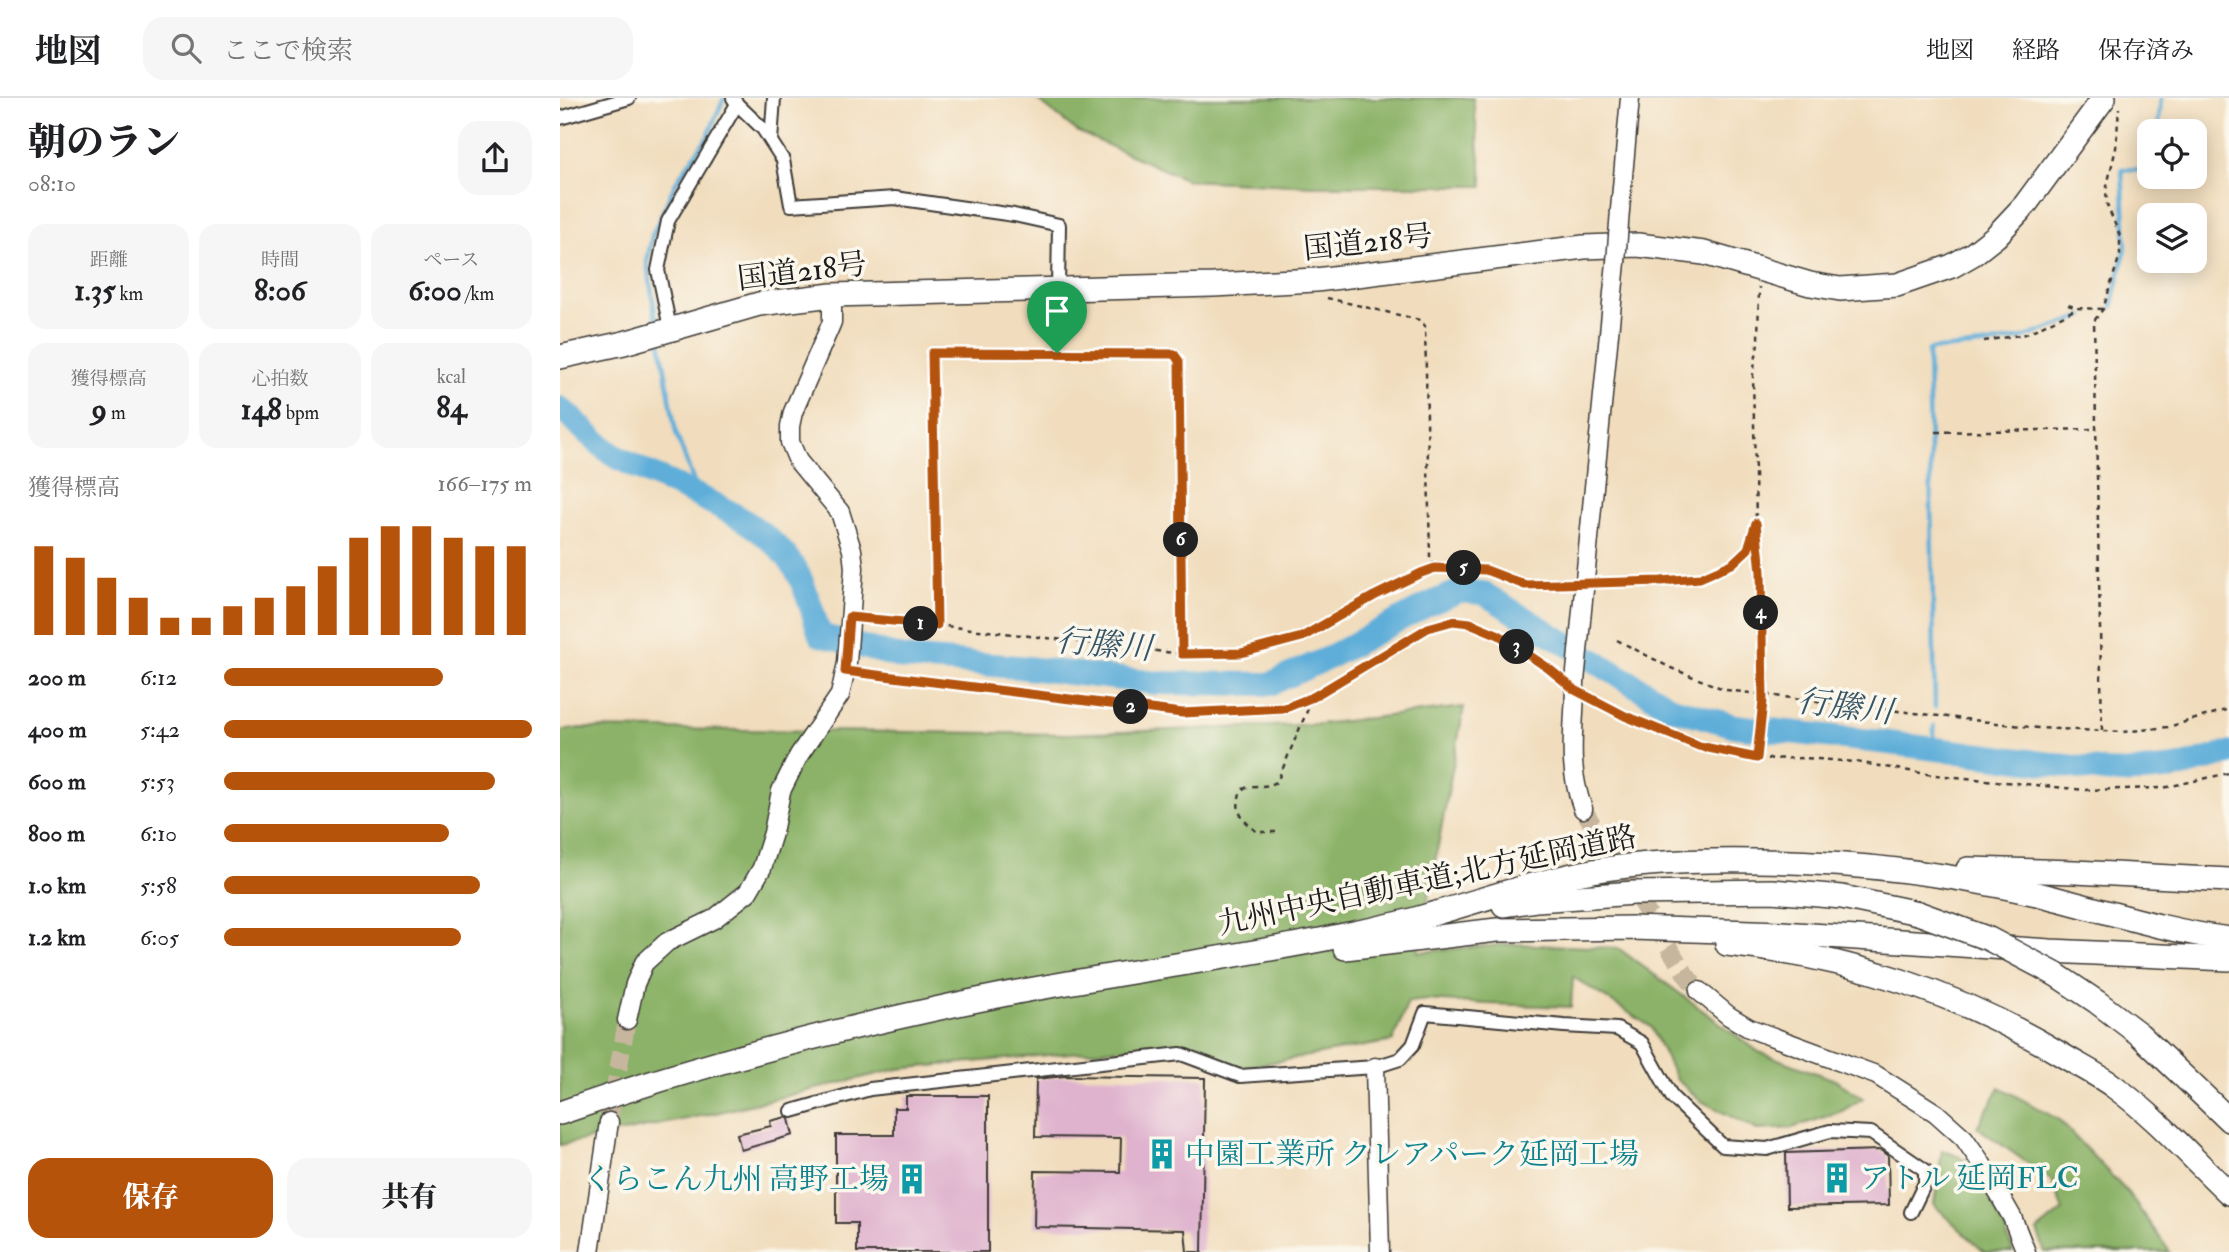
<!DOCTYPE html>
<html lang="ja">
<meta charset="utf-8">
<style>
:root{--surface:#fff;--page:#f6f6f6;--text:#202124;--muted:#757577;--line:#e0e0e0;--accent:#b45309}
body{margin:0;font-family:"IM FELL Double Pica","Noto Serif JP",serif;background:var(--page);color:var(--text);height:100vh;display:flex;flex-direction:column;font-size:26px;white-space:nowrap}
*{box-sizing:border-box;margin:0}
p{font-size:23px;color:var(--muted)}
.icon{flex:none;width:38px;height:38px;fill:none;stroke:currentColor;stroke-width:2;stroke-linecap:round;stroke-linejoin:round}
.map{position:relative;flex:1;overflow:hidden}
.panel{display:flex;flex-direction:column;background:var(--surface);width:560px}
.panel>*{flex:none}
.buttons{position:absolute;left:1577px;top:21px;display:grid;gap:14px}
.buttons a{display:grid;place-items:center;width:70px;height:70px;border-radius:14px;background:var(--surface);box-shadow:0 4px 18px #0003;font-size:35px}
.pin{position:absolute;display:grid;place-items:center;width:60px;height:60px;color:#fff;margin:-72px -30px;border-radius:50% 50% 50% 0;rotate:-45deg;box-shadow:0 0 7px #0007}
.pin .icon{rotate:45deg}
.km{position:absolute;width:35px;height:35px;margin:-18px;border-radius:50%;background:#222;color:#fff;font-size:19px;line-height:35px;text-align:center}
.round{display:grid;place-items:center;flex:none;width:74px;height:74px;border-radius:21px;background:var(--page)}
.headline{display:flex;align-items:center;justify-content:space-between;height:119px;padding:0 28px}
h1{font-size:38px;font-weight:800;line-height:52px}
.stats{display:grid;grid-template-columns:repeat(3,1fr);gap:10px;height:119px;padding:7px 28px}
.stats div{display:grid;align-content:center;border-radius:18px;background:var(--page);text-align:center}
.stats b{font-size:30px;font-weight:800}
.stats small{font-size:19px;font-weight:400}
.stats p{font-size:19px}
.chart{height:196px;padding:14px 28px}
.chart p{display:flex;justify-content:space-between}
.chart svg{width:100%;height:126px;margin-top:7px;stroke:var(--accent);stroke-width:6}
.button{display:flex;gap:14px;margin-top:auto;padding:14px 28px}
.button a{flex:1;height:80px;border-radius:21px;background:var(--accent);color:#fff;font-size:28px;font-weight:800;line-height:80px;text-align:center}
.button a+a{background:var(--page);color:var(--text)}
ul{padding:0 28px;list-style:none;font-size:23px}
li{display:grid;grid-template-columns:112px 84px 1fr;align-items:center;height:52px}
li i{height:18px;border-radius:9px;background:var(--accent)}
header{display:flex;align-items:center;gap:42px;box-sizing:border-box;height:98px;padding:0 35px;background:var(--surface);border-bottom:2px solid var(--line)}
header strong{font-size:33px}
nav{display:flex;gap:38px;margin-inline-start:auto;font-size:24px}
.search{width:490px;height:63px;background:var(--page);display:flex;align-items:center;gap:18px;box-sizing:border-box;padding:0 24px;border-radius:21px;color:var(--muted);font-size:26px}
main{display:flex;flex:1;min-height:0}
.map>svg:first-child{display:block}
</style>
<header>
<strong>地図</strong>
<div class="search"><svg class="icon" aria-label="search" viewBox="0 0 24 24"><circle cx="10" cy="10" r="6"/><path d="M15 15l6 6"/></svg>ここで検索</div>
<nav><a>地図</a><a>経路</a><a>保存済み</a></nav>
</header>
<main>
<section class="panel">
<div class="headline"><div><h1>朝のラン</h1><p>08:10</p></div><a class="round"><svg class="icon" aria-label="share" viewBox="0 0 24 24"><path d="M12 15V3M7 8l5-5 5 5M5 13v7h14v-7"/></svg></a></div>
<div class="stats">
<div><p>距離</p><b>1.35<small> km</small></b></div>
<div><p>時間</p><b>8:06</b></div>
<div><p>ペース</p><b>6:00<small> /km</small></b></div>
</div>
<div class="stats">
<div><p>獲得標高</p><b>9<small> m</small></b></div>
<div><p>心拍数</p><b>148<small> bpm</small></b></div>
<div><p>kcal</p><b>84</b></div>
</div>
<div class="chart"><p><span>獲得標高</span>166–175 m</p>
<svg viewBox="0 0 160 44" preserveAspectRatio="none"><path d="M5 44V13M15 44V17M25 44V24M35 44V31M45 44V38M55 44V38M65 44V34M75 44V31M85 44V27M95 44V20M105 44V10M115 44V6M125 44V6M135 44V10M145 44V13M155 44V13"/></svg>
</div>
<ul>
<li><b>200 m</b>6:12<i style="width:71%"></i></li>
<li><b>400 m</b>5:42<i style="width:100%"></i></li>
<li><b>600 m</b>5:53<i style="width:88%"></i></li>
<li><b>800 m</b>6:10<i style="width:73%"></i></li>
<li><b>1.0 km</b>5:58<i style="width:83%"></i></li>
<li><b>1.2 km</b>6:05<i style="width:77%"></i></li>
</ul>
<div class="button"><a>保存</a><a>共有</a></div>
</section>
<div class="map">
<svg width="1669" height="1154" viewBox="0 0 1669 1154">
<rect width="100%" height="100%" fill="#fbf7ec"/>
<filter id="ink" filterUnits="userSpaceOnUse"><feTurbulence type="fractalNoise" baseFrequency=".0143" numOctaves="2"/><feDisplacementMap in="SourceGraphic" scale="14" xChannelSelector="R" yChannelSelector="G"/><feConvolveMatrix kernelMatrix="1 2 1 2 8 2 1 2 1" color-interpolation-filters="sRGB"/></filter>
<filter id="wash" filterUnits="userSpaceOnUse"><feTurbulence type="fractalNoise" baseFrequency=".00686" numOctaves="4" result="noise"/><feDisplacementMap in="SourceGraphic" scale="28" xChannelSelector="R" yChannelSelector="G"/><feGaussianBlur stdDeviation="1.57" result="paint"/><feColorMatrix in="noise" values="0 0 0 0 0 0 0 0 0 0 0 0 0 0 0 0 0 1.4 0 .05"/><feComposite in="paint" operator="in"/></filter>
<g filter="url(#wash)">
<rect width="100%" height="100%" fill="#f1ddbd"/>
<g fill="#8bb268" stroke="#546742" stroke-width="2">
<polygon points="475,0 913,0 923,88 752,88 627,82 518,34"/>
<polygon points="904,609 858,854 952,846 1058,850 1199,954 1275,982 1303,1000 1282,1013 1232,1030 1197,1032 1141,1003 1116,981 1091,929 1013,879 1011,909 927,906 867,902 848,904 833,943 680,970 618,945 338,971 160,1014 0,1047 0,633 20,630 508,636 760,626"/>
<polygon points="1440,989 1499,1022 1568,1095 1610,1154 1485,1154 1477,1133 1503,1112 1491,1082 1417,1029"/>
<polygon points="1382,1052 1410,1063 1443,1126 1453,1154 1424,1154 1374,1107"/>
</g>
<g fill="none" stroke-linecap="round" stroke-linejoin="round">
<g stroke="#5eaed9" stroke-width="4.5">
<polyline points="1598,33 1601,0"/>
<polyline points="1552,209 1566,148 1562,71 1589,72"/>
<polyline points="97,228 87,164 92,138 116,84 148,38 164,0"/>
<polyline points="100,243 116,335 140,401"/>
<polyline points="1375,609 1368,252 1423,247 1463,240 1524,218"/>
<polyline points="1374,651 1374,628"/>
</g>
<path stroke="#5eaed9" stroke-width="24" d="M0 310C19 325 37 347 57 359 113 391 202 415 236 472 247 491 253 516 260 537L343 560 458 569 597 585 710 586 768 560 869 506 900 493 923 495 1112 610 1175 628 1329 645 1561 675 1616 670 1669 655"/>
</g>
<g id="blocks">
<g fill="#dfb2ce">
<polygon points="505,978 645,980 642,1154 627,1154 625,1132 474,1129 475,1073 560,1074 561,1040 475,1039 476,981"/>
<polygon points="346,998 428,998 428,1154 297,1154 297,1125 276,1125 276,1037 334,1037 334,1010 346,1010"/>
<polygon points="226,1019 229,1021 233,1037 181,1052 177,1036 211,1028 210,1023"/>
<polygon points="1320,1052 1328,1057 1329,1107 1227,1109 1226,1055"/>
</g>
</g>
</g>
<g filter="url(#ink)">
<use href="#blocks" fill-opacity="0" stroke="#3c3934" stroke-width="2"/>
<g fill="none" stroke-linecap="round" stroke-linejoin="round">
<g stroke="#c6b69d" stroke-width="18" stroke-dasharray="18 9" stroke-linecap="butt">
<polyline points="1023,711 1126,877 1139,893"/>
<polyline points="49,1024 67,922"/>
</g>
<g stroke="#3c3934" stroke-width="16">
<g id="street">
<polyline points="173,0 177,6 203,31 223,62 231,107 335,100 454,117 499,127 498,190"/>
<polyline points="0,20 69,0"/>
<polyline points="211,43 214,0"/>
<polyline points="110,230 98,172 108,123 177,6"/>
<polyline points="232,1013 310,991 621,956 680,978 815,969 840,961 853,947 865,915 1004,928 1057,931 1082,945 1112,999 1163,1048 1207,1051 1270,1033 1311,1035 1365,1072 1365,1085 1351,1114"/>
</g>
</g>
<g stroke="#3c3934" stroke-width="21">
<g id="secondary">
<polyline points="1060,112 1070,0"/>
<path d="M1023 711C1006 666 1015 630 1015 584L1056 164"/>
<polyline points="1139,893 1169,918 1189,930 1316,977 1376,1015 1404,1040 1420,1063 1452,1119 1466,1154"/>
<polyline points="67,922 75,886 84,865 107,844 154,821 188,794 202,770 213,735 221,693 239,657 280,597 287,565 294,470 292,452 280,414 238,363 230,344 230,328 233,314 272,224 272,197"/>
<polyline points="815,969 820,1154"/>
<polyline points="30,1154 49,1024"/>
</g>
</g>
<g stroke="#3c3934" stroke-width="26">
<g id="highway">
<polyline points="0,259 64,245 199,206 272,197 653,187 756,182 1024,149 1078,147 1144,155 1250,186 1280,191 1337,187 1392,168 1413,156 1436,138 1465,107 1544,0"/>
<polyline points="1408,771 1515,774 1669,782"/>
<polyline points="944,807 977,802 1074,795 1212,793 1282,799 1358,815"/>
<path d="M1167 846C1289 859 1397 894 1502 957 1520 968 1539 977 1556 990 1597 1020 1632 1060 1669 1095"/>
<polyline points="785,850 937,832 1072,830 1222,835 1490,853 1669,861"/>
<polyline points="1495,876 1537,904 1579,936 1669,1022"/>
<path d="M0 1015C145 964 296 926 447 896 551 876 656 862 760 842 788 836 816 831 844 824 902 809 958 788 1017 776 1076 764 1136 762 1196 763 1290 764 1386 775 1477 796 1540 811 1604 833 1669 841"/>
</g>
</g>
<g stroke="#3c3934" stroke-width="2.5" stroke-dasharray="5 5" stroke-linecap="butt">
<polyline points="767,200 860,222 865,228 870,459 875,470"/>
<polyline points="1508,207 1518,210 1543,211"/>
<polyline points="1424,243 1466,236 1518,210"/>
<polyline points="497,255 614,256 619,263 622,555"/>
<polyline points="1376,334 1535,331"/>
<path d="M1039 484C1077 483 1168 490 1188 449 1192 443 1193 435 1195 428"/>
<polyline points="307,521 377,527 622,556 681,555 742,539 814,498 861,475 875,470 926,472 965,487 1011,485"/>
<polyline points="377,527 372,255 497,255 497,207"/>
<polyline points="1057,542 1111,570 1166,592 1478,630 1563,634 1608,629 1669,611"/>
<polyline points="300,575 622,615 725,610 753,599 868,530 893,523 910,525 938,537 999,579"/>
<polyline points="1030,600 1065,618 1139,648 1197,661 1203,603 1201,474 1196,425 1193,277 1198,245 1199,189"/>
<polyline points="1542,632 1534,223 1543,211 1560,157 1560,138 1547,107 1546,92 1556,50 1559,10"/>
<polyline points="1197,661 1245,660 1296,664 1367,676 1525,692 1603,690 1669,675"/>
<path d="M716 734H697C681 720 674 714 681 692 697 684 701 692 717 684L753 599"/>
</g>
<use href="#street" stroke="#fff" stroke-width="12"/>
<use href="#secondary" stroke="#fff" stroke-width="18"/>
<use href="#highway" stroke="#fff" stroke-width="23"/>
<g stroke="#3c3934" stroke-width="21" stroke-linecap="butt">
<polyline id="secondary-bridge" points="1056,164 1060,112"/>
</g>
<g stroke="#3c3934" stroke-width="26" stroke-linecap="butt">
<polyline id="highway-bridge" points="1358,815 1429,841 1495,876"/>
</g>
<use href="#secondary-bridge" stroke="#fff" stroke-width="18"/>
<use href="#highway-bridge" stroke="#fff" stroke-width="23"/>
</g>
</g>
<g fill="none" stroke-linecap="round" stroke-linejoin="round" filter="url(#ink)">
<g stroke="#fff" stroke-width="14">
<polygon id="route" points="372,255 614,256 619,263 622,556 681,555 742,539 814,498 861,475 875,470 926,472 965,487 1101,483 1140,480 1172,466 1188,451 1196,425 1201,474 1203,603 1197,660 1139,648 1065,618 1015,592 988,570 939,537 910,525 893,523 868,530 753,599 725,610 622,615 285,573 289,519 377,527"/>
</g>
<use href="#route" stroke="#b45309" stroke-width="9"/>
</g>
<defs>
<g id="building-bare" transform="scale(2.415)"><path d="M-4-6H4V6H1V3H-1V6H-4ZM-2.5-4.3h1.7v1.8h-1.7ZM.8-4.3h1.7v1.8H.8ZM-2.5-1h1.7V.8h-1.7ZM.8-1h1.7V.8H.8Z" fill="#0f9aa8" stroke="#fbf7ec" stroke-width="2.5" paint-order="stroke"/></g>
</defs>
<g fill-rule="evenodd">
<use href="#building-bare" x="602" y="1056"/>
<use href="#building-bare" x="1277" y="1080"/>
<use href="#building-bare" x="352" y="1081"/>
</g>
<g text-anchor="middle" stroke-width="7" stroke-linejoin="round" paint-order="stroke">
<g font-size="30" fill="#1c1c1c" stroke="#fbf7ec">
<text transform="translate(808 144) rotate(-6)" y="10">国道218号</text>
<text transform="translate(242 173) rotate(-7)" y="10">国道218号</text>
<text transform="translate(867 782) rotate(-12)" y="10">九州中央自動車道;北方延岡道路</text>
</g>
<g font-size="30" fill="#0d838f" stroke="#fbf7ec" text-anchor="start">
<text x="625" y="1066">中園工業所 クレアパーク延岡工場</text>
<text x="1300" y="1090">アトル 延岡FLC</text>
<text x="329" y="1091" text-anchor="end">くらこん九州 高野工場</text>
</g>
<g font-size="32" font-style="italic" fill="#365668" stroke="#fbf7ec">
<text transform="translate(544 546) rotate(5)" y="11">行縢川</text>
<text transform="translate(1285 608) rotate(7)" y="11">行縢川</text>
</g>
</g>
</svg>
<div class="buttons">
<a><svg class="icon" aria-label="locate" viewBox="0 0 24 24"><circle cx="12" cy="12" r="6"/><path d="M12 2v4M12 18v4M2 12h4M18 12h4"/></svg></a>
<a><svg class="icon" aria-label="layers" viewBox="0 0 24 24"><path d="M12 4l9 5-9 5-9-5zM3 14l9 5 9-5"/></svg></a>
</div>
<div class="pin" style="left:497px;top:255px;background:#1e9e55"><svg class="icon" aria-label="arrive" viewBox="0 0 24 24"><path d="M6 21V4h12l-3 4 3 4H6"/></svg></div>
<b class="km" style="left:361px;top:526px">1</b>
<b class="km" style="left:571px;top:609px">2</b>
<b class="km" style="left:957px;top:549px">3</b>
<b class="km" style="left:1201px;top:515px">4</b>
<b class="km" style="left:904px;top:470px">5</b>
<b class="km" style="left:621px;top:442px">6</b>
</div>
</main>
